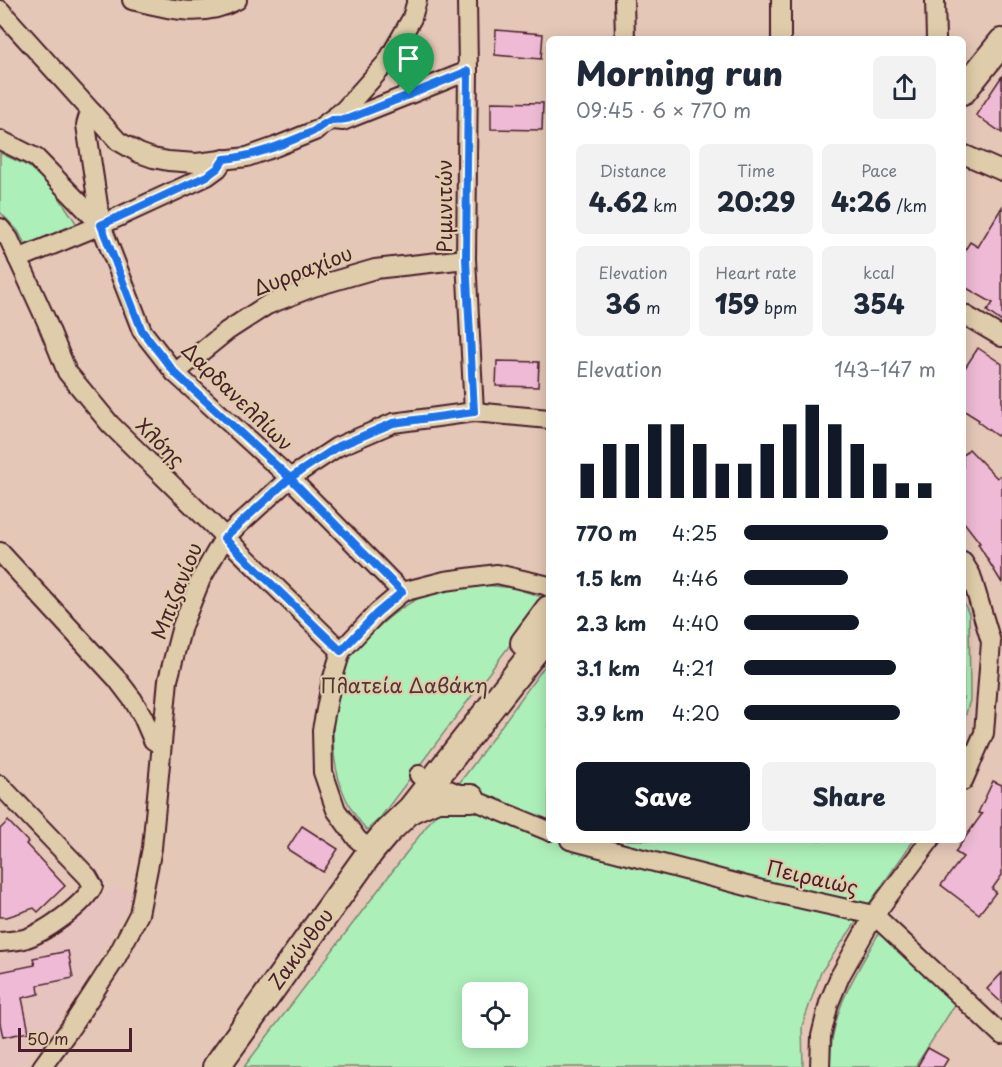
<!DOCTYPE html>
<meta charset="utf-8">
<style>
:root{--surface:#fff;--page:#f2f2f3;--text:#1f2937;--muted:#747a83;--accent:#111827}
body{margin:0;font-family:"Playpen Sans",sans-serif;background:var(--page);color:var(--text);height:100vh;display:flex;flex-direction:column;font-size:22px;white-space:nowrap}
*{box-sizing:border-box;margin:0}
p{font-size:20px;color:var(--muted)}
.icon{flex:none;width:33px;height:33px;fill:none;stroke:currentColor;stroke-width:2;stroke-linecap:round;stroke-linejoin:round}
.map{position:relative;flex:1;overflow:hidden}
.panel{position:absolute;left:546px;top:36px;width:420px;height:807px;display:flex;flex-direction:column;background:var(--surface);border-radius:9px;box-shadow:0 3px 15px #0003}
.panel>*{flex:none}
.buttons{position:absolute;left:462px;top:982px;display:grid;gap:12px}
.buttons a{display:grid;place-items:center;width:66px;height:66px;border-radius:9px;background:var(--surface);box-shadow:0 3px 15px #0003;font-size:30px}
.scale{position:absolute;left:18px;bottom:15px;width:114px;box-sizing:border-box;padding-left:6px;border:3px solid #4a1f2b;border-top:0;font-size:16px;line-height:21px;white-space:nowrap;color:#4a1f2b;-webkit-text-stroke:4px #dfccaa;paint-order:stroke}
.pin{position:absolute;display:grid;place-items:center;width:51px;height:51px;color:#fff;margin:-62px -26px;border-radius:50% 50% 50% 0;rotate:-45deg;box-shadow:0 0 6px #0007}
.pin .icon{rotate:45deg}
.round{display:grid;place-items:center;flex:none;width:63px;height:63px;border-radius:9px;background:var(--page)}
.summary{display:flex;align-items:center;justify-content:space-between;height:102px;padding:0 30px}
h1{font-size:33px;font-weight:800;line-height:45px}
.metrics{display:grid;grid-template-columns:repeat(3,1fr);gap:9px;height:102px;padding:6px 30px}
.metrics div{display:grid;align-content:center;border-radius:9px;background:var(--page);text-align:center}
.metrics b{font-size:26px;font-weight:800}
.metrics small{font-size:16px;font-weight:400}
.metrics p{font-size:16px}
.chart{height:168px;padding:12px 30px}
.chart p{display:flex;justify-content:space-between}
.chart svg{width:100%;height:108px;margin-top:6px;stroke:var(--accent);stroke-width:6}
.action{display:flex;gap:12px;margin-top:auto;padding:12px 30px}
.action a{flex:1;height:69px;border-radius:9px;background:var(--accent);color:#fff;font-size:24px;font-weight:800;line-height:69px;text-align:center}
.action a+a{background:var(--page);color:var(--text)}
ul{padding:0 30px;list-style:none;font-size:20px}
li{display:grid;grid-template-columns:96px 72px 1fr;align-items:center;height:45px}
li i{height:15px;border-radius:8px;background:var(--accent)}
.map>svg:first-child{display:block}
</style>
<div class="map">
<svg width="1002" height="1067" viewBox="0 0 1002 1067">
<rect width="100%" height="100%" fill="#e4c7b7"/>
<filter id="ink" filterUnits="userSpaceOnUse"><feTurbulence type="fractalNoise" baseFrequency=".0167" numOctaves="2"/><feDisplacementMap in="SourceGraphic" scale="12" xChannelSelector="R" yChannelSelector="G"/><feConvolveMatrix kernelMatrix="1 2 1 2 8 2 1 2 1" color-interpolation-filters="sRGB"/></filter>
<g filter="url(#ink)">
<polygon fill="#e7c3c0" points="115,885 134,893 81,989 40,1047 13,1067 0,1067 0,959 54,940"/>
<g fill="#adefb9" stroke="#7c8772" stroke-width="1.5" fill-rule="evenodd">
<polygon points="0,153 28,166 53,188 82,232 33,259 18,231 0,212"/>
<path d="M484 585 514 588 542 597 543 601 380 818 367 830C330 790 326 730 342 680 345 670 348 658 354 650 359 643 367 637 374 631 409 597 435 587 484 585Z"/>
<polygon points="963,601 969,614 970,700 963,724"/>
<path d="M549 660V840H914L821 972 802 1026 803 1067H244L473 765ZM472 993H518V1038H472Z"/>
<path d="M883 926 958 1000 915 1067H830C830 1009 856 974 883 926Z"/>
</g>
<g fill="#eebad5" stroke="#4a1f2b" stroke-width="1.5">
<polygon points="496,30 543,34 541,59 495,55"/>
<polygon points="1002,76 1002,133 976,115"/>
<polygon points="491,102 543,103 542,130 491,129"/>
<polygon points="1002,207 1002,322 987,311 993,303 963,286 963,253 970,242 978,247"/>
<polygon points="978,348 1002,364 1002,430 997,436 978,422 979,420 963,410 963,371"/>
<polygon points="497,361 539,362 538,387 496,386"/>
<polygon points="969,449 997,478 1002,474 1002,583 978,544 980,543 963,521 963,455"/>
<polygon points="993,781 1002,785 1002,875 992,889 996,892 979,914 941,885 963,857 955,852 982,814 978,813"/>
<polygon points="8,821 28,842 26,844 65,886 38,912 34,908 7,917 0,917 0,829"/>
<polygon points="302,826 338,849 323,872 287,849"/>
<polygon points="68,951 73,978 38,985 39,994 22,998 29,1032 3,1037 0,1023 0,972 35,965 33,958"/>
<polygon points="1002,973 1002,1003 987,989"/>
<polygon points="928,1048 948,1059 943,1067 917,1067"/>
</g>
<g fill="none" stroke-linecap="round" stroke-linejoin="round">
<g stroke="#4a1f2b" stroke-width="22">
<g id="street">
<path d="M132 0C169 9 203 19 237 0"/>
<polyline points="467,0 468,71 466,259 474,412"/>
<polyline points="624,0 625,39"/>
<polyline points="781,0 781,39"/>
<polyline points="935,0 936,39"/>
<polyline points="0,10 118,141 139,153 153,158 168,161 196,163 247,157 275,147 317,130 344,110 387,62 412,18 417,0"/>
<polyline points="93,113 88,118 86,125 101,225"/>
<polyline points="333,120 343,121 350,118 468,71"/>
<polyline points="0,140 36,158 101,225 142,331 175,373 290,478 402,592"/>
<polyline points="963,154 1002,171"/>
<polyline points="0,228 9,239 46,320 67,372 110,424 341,651"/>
<polyline points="18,259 101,225 207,176 218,168 224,159"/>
<polyline points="963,314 1002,337"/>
<polyline points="175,373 227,331 267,305 313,287 375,269 466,259"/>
<polyline points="0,552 117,679 133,700 143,717 153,740 161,745"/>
<polyline points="963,562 971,575 991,642 984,733 963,781"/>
<polyline points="419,775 432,783 549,831"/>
<path d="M0 785 88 877 93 886C84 905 44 933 24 939 16 941 8 941 0 942"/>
<polyline points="570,840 762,890 874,915 1002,1035"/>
<polyline points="371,851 357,839 336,810 323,772 322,730 331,684 341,651 377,613 402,592 445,581 497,574 545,585 549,587"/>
<polyline points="42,1067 71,1027 116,958 139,914 152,848 168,680 182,626 201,579 224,538 290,478 337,447 393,423 474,412 549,419"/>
<polyline points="820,1067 821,1036 829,1003 840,976 874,915 930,840"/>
</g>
</g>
<g stroke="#4a1f2b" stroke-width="30">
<g id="secondary">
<polyline points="963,91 1002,42"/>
<polyline points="524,643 549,609"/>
<polyline points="412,809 437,798 471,798"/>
<polyline points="216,1067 371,851 387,832 411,809 549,633"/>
</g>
</g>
<use href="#street" stroke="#dfccaa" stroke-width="18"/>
<use href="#secondary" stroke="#dfccaa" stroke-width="26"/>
</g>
</g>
<g fill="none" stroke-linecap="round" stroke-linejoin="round" filter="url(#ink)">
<g stroke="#fff" stroke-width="12">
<path id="route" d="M409 95 350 118C344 121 338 119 332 120 325 122 318 129 312 132 281 145 257 156 224 159L218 168 207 176 101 225 142 331 175 373 290 478 402 592 377 613 341 651 224 538 290 478 337 447 393 423 474 412 466 259 468 71 409 95"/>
</g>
<use href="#route" stroke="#1a73e8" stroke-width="8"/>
</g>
<g text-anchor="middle" stroke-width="4.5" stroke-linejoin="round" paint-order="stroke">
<g font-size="20" fill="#4a1f2b" stroke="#dfccaa">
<text transform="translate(445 206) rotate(-90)" y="7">Ριμινιτών</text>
<text transform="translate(303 271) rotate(-21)" y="7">Δυρραχίου</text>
<text transform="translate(237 397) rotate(44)" y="7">Δαρδανελλίων</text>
<text transform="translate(160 443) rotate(45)" y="7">Χλόης</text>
<text transform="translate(177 591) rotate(-68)" y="7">Μπιζανίου</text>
<text transform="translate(812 878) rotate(13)" y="7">Πειραιώς</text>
<text transform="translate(301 949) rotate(-54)" y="7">Ζακύνθου</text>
</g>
<g font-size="20" fill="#543439" stroke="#dfccaa">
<text x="404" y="693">Πλατεία Δαβάκη</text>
</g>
</g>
</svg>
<div class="buttons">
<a><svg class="icon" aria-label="locate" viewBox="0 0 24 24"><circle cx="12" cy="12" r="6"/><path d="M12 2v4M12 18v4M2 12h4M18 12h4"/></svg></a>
</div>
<div class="scale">50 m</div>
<div class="pin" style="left:409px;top:95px;background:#1e9e55"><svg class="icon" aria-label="arrive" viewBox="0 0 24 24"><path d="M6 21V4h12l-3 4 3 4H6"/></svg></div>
<section class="panel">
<div class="summary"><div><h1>Morning run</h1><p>09:45 · 6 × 770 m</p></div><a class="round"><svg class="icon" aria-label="share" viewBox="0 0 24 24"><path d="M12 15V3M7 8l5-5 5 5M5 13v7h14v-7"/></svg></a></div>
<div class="metrics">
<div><p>Distance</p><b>4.62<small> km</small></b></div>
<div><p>Time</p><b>20:29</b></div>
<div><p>Pace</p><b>4:26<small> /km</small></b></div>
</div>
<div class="metrics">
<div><p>Elevation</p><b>36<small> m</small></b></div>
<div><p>Heart rate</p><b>159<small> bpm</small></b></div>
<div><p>kcal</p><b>354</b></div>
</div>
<div class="chart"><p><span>Elevation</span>143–147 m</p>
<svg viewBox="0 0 160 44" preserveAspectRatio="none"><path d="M5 44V30M15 44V22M25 44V22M35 44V14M45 44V14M55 44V22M65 44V30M75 44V30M85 44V22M95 44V14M105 44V6M115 44V14M125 44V22M135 44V30M145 44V38M155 44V38"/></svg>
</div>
<ul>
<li><b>770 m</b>4:25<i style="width:75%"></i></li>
<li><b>1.5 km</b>4:46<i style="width:54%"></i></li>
<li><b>2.3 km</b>4:40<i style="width:60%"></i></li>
<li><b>3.1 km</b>4:21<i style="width:79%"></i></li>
<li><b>3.9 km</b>4:20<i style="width:81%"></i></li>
</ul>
<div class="action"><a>Save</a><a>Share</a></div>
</section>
</div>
